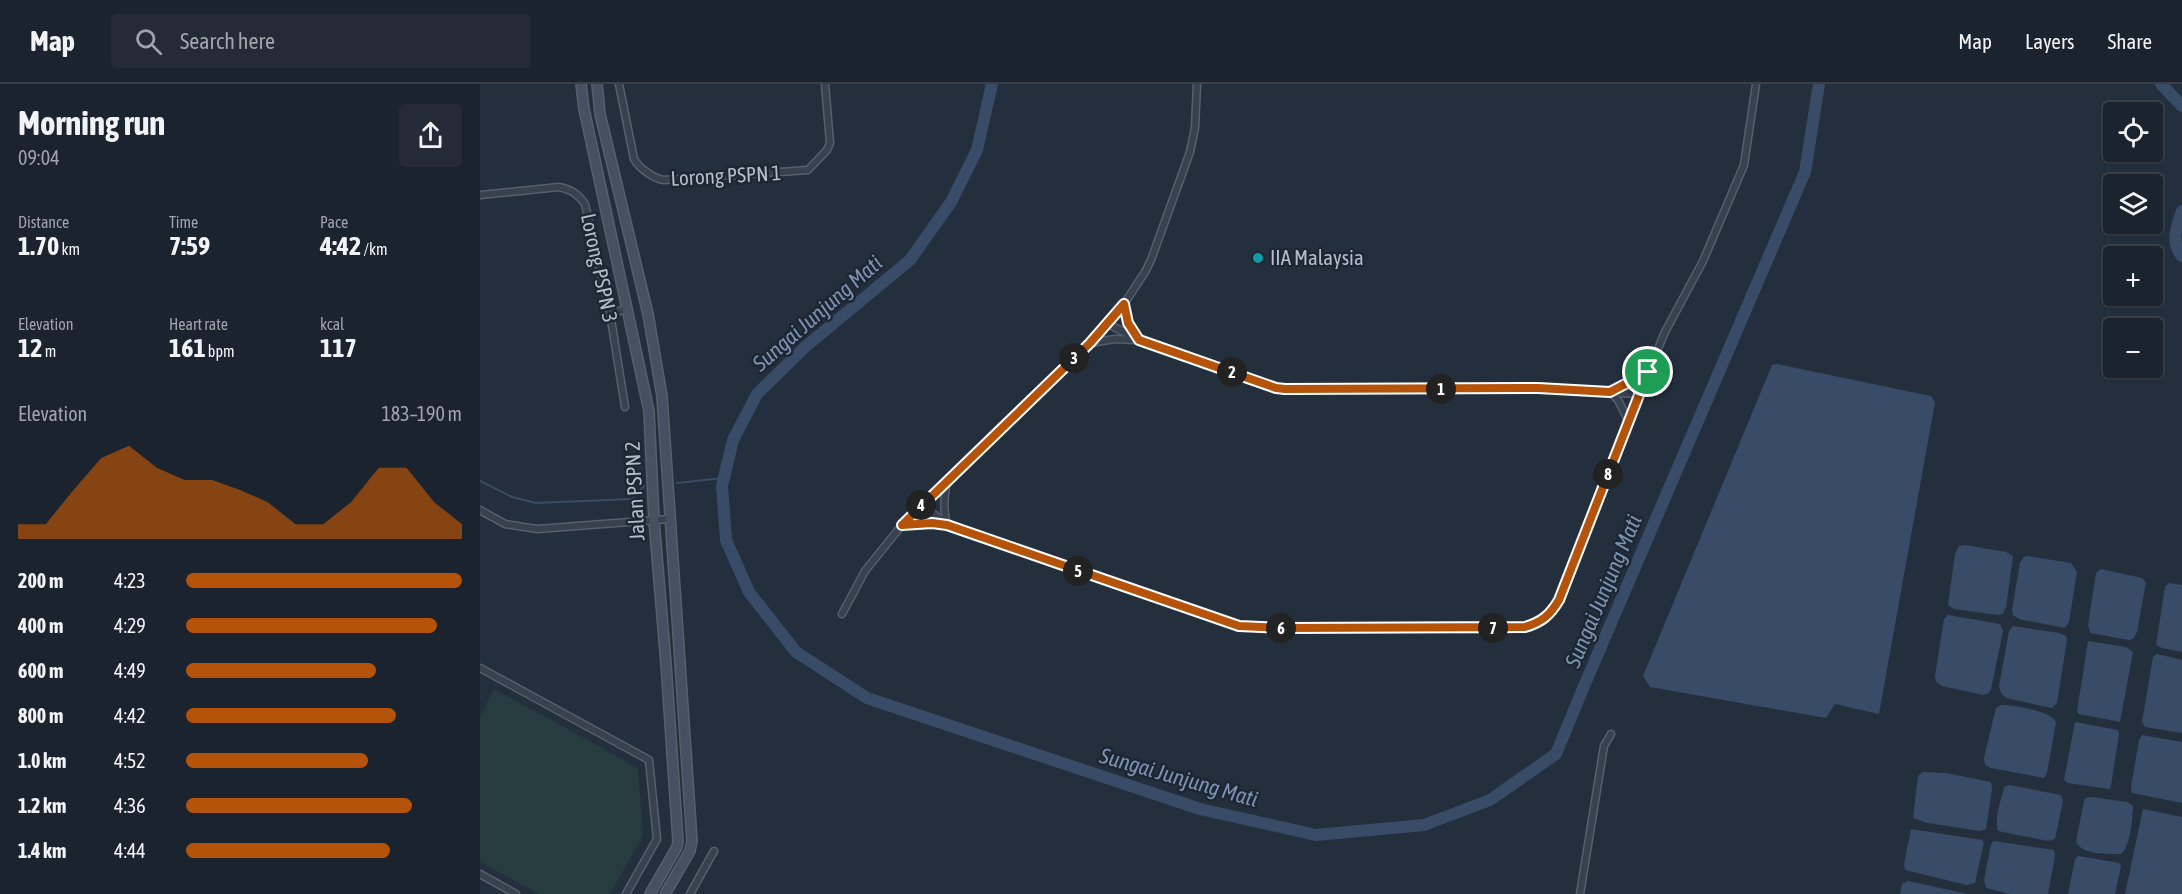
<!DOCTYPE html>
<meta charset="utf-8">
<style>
:root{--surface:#1b232e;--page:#242b36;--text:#f1f3f6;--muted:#a0a4aa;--line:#39404a;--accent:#b45309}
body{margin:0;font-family:"Asap Condensed",sans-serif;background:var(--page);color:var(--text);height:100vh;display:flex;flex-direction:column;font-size:22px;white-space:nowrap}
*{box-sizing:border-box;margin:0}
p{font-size:20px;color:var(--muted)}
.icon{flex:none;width:33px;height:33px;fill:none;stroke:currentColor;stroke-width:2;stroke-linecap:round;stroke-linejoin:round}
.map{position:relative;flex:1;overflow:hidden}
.panel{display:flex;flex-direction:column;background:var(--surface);width:480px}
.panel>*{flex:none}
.tools{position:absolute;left:1623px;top:18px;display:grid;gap:12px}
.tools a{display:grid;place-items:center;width:60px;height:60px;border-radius:6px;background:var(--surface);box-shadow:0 2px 4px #0004,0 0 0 2px var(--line);font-size:30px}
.pin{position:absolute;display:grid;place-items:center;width:51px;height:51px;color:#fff;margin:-26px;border:3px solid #fff;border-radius:50%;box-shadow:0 2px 6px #0007}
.km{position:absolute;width:30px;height:30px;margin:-15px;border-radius:50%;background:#222;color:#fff;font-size:16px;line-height:30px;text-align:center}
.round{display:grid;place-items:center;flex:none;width:63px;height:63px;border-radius:6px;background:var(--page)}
.overview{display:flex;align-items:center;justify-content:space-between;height:102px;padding:0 18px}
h1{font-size:33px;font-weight:700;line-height:45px}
.stats{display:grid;grid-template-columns:repeat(3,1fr);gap:9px;height:102px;padding:6px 18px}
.stats div{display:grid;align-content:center}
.stats b{font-size:26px;font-weight:700}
.stats small{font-size:16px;font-weight:400}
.stats p{font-size:16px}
.chart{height:168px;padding:12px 18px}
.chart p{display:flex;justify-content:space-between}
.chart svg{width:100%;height:108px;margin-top:6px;fill:var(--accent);opacity:.7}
ul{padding:0 18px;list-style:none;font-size:20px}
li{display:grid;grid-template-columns:96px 72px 1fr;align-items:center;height:45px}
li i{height:15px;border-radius:8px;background:var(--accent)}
header{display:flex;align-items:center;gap:36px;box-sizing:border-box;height:84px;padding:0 30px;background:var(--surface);border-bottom:2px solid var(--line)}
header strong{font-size:28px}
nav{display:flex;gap:33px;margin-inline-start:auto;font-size:21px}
.search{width:420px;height:54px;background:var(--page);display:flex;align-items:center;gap:15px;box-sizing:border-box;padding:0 21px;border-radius:6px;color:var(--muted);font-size:22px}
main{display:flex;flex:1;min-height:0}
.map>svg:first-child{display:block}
</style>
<header>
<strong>Map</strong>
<div class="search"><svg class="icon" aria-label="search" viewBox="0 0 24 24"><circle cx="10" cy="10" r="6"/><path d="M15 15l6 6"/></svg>Search here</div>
<nav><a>Map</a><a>Layers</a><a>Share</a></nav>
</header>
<main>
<section class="panel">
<div class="overview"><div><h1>Morning run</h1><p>09:04</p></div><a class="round"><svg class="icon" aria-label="share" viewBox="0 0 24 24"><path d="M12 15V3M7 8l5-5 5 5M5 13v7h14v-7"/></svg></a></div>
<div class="stats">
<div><p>Distance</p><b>1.70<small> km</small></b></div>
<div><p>Time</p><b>7:59</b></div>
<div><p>Pace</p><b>4:42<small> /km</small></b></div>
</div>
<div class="stats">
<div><p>Elevation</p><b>12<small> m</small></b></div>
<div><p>Heart rate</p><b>161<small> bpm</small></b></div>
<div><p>kcal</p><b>117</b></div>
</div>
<div class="chart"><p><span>Elevation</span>183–190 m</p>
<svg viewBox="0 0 160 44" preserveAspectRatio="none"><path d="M0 44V38L10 38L20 24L30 11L40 6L50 15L60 20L70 20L80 24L90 29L100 38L110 38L120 29L130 15L140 15L150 29L160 38V44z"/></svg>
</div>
<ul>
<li><b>200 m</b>4:23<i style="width:100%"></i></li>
<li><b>400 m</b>4:29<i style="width:91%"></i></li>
<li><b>600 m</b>4:49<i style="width:69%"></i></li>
<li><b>800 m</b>4:42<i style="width:76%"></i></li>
<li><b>1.0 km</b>4:52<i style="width:66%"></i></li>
<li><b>1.2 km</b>4:36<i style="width:82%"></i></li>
<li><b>1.4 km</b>4:44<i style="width:74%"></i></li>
</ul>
</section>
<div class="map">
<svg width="1702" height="810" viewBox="0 0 1702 810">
<rect width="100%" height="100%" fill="#242f3e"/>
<polygon fill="#263c3f" points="14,605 130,668 158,685 163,752 130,810 59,810 0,778 0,632"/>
<g fill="#394c67">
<polygon points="1297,280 1451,312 1455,318 1399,630 1355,620 1346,634 1170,603 1163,592 1292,281"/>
<polygon points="1485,461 1526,468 1533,472 1526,523 1523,530 1519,531 1474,525 1468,521 1475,470 1479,462"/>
<polygon points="1548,472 1591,479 1597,488 1589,538 1585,544 1539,535 1533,531 1532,526 1540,479 1544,473"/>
<polygon points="1621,485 1662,494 1666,498 1657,548 1653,555 1649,556 1610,549 1608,541 1616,489"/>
<polygon points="1689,499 1702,501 1702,568 1682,564 1676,561 1685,503"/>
<polygon points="1468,531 1520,540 1523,547 1511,605 1509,609 1503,611 1462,602 1456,598 1455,592 1464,535"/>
<polygon points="1533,542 1579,549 1586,552 1587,556 1577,619 1572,624 1526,614 1521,609 1519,602 1529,547"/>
<polygon points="1608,557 1646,563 1653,568 1640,638 1599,630 1597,627"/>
<polygon points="1677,570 1702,576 1702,649 1665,643 1662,638 1673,573"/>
<path d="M1521 621C1533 621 1571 627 1576 638L1567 689 1564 694 1511 684 1505 681 1504 674 1516 624Z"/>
<polygon points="1595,638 1638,646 1639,650 1631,702 1629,705 1588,699 1584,696"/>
<polygon points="1662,651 1702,658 1702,719 1652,709 1651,703 1659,656"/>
<polygon points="1443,688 1466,689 1511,698 1512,705 1506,745 1500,747 1448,739 1433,734 1438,692"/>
<path d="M1529 701 1581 711 1583 717 1575 755 1568 757 1518 747C1514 735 1521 716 1524 703Z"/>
<path d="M1612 713 1647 718 1653 722C1652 736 1651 761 1641 770 1628 770 1600 771 1596 757L1604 717 1605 714Z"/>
<polygon points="1663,725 1702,733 1702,810 1645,810"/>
<polygon points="1431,745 1502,756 1504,758 1495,799 1487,801 1425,786 1424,780"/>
<polygon points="1514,757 1574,766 1575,772 1568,810 1530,810 1506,804 1504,796 1511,760"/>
<polygon points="1598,772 1639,779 1641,782 1635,810 1588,810 1595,775"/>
<polygon points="1428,797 1488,810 1489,810 1420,810 1422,800"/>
</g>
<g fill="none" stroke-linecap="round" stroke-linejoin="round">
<g stroke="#394c67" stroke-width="2">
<polyline points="0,397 32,413 56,419 152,415 164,402"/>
<polyline points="197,399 243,394"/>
</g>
<g stroke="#394c67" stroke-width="12">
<polyline points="512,0 497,66 471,118 430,176 325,263 277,310 253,356 242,402 246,456 269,508 316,568 387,614 720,725 836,751 944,741 1010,716 1076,670 1104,602 1325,88 1339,0"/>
<polyline points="1681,0 1702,22"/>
<path d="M1702 127C1697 142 1690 158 1702 172"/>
</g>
<g stroke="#565f6c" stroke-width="9">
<g id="street">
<path d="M139 0 154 75C159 84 174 95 184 96L328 86 347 66 350 59 345 0"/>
<path d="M0 111 79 103C92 106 98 110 105 120L130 229 145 323"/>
<polyline points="644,220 648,239 657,253"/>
<polyline points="130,229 148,225"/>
<polyline points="628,240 659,256 796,304 805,305 1058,305 1159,310"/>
<polyline points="610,259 635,255 656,256"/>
<polyline points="1133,306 1168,288"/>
<polyline points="1130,308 1138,316 1148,336"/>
<path d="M467 398C464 413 463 425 467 441"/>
<path d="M441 421 473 444 759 542C823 545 888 543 952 544 978 544 1031 548 1054 541 1066 536 1073 526 1079 516L1159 310 1185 248 1223 177 1264 81 1276 0"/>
<polyline points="0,426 25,440 57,445 189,435"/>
<polyline points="423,441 437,439 466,441"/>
<polyline points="362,530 385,487 422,441 610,259 644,220 665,188 671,176 710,68 715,44 717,0"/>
<polyline points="0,584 169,676 177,755 146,810"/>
<polyline points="0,790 36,810"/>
<polyline points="210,810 234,767"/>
<polyline points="1100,810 1124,662 1131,650"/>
</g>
</g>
<g stroke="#565f6c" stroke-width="12">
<g id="secondary">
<polyline points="101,0 104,25 169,327 174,436 186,580 198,757 197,763 170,810"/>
<polyline points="117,0 120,30 168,230 182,312 212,757 210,767 185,810"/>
</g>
</g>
<use href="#street" stroke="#38414e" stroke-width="6"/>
<use href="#secondary" stroke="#465061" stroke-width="9"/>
</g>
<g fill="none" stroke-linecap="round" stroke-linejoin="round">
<g stroke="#fff" stroke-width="12">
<path id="route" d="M644 220 648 239 659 256 796 304 805 305 1058 304 1130 308 1168 288 1079 516C1070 531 1062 538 1045 543L802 544 759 542 467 441 452 439 422 441 610 259Z"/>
</g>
<use href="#route" stroke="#b45309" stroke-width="8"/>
</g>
<circle fill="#0f9aa8" stroke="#1d2633" stroke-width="2" cx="778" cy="174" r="6"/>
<g text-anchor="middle" stroke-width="5" stroke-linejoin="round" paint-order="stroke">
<g font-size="21" fill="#b4bcc9" stroke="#1d2633">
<text transform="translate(246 92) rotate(-3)" y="7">Lorong PSPN 1</text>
<text transform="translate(119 184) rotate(78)" y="7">Lorong PSPN 3</text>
<text transform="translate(155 407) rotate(-93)" y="7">Jalan PSPN 2</text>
</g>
<g font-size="21" fill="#b4bcc9" stroke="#1d2633" text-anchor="start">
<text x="790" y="181">IIA Malaysia</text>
</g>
<g font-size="22" font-style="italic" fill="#7c92b1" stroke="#1d2633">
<text transform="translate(337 229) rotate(-41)" y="8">Sungai Junjung Mati</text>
<text transform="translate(1123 507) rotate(-67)" y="8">Sungai Junjung Mati</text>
<text transform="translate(699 693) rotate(16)" y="8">Sungai Junjung Mati</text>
</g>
</g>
</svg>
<div class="tools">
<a><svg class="icon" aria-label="locate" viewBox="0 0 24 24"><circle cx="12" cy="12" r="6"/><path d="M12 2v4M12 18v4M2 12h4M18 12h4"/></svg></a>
<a><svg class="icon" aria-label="layers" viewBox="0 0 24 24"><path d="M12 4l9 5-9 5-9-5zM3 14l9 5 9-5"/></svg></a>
<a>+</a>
<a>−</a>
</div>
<div class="pin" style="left:1168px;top:288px;background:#1e9e55"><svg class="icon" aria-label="arrive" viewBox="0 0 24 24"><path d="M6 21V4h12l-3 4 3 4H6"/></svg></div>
<b class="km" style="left:961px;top:305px">1</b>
<b class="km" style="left:752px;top:288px">2</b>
<b class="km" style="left:594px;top:274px">3</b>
<b class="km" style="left:441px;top:421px">4</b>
<b class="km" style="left:598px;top:487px">5</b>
<b class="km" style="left:801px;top:544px">6</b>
<b class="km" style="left:1013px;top:544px">7</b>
<b class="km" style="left:1128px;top:390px">8</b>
</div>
</main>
